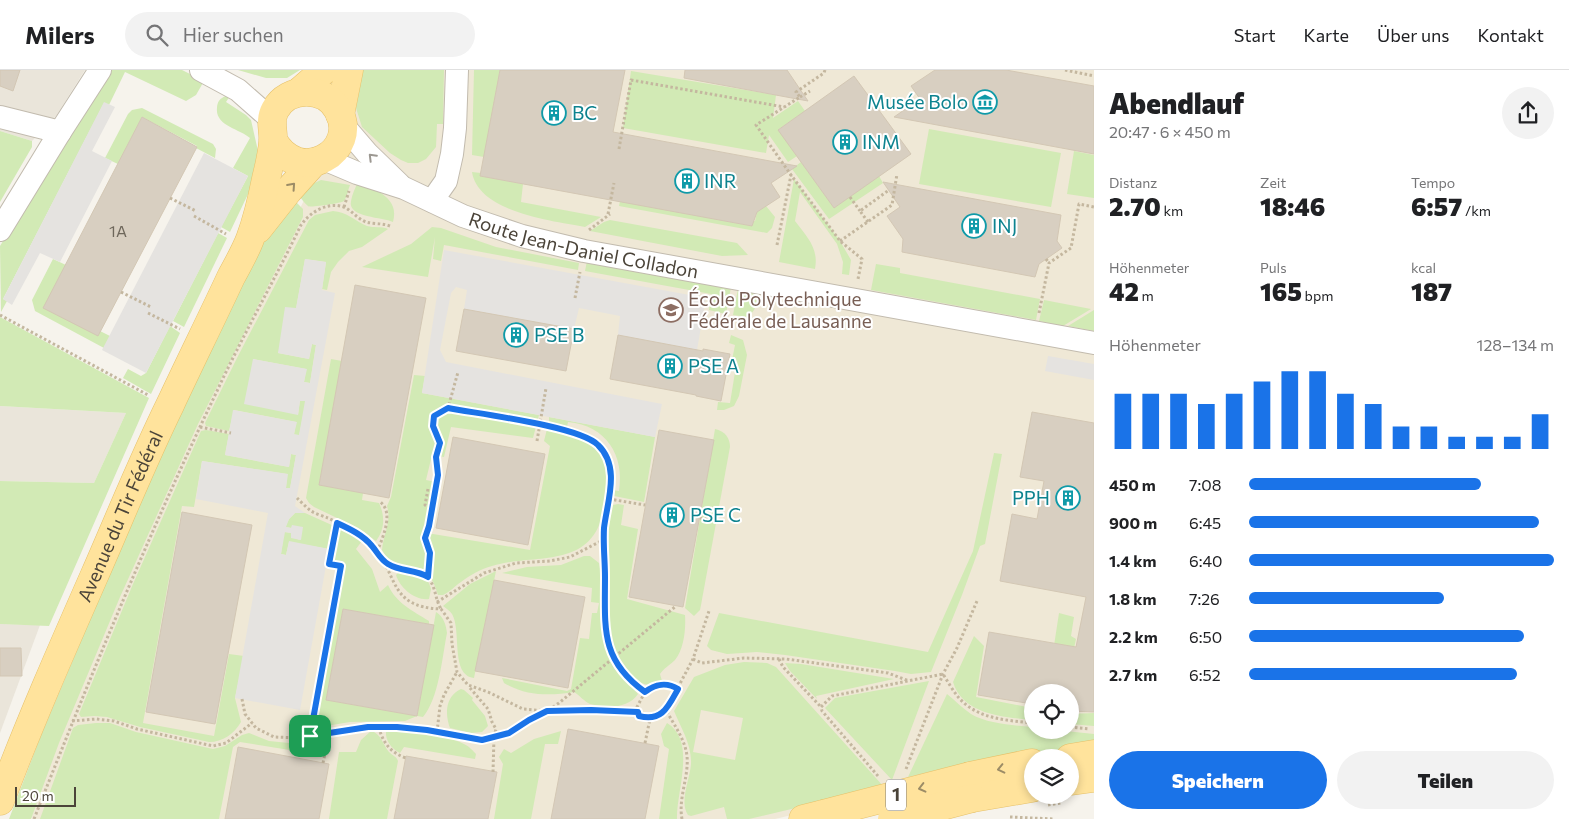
<!DOCTYPE html>
<html lang="de">
<meta charset="utf-8">
<style>
:root{--surface:#fff;--page:#f2f2f2;--text:#202124;--muted:#757577;--line:#e0e0e0;--accent:#1a73e8}
body{margin:0;font-family:Commissioner,sans-serif;background:var(--page);color:var(--text);height:100vh;display:flex;flex-direction:column;font-size:19px;white-space:nowrap}
*{box-sizing:border-box;margin:0}
p{font-size:16px;color:var(--muted)}
.icon{flex:none;width:28px;height:28px;fill:none;stroke:currentColor;stroke-width:2;stroke-linecap:round;stroke-linejoin:round}
.map{position:relative;flex:1;overflow:hidden}
.side{display:flex;flex-direction:column;background:var(--surface);width:475px}
.side>*{flex:none}
.tools{position:absolute;left:1024px;top:614px;display:grid;gap:10px}
.tools a{display:grid;place-items:center;width:55px;height:55px;border-radius:50%;background:var(--surface);box-shadow:0 2px 8px #0003;font-size:25px}
.scale{position:absolute;left:15px;bottom:12px;width:61px;box-sizing:border-box;padding-left:5px;border:2px solid #4b4439;border-top:0;font-size:14px;line-height:18px;white-space:nowrap;color:#4b4439;-webkit-text-stroke:4px #fff;paint-order:stroke}
.pin{position:absolute;display:grid;place-items:center;width:42px;height:42px;color:#fff;margin:-21px;border-radius:10px;box-shadow:0 2px 8px #0006}
.round{display:grid;place-items:center;flex:none;width:52px;height:52px;border-radius:26px;background:var(--page)}
.head{display:flex;align-items:center;justify-content:space-between;height:85px;padding:0 15px}
h1{font-size:28px;font-weight:800;line-height:38px}
.metrics{display:grid;grid-template-columns:repeat(3,1fr);gap:8px;height:85px;padding:5px 15px}
.metrics div{display:grid;align-content:center}
.metrics b{font-size:25px;font-weight:800}
.metrics small{font-size:14px;font-weight:400}
.metrics p{font-size:14px}
.chart{height:140px;padding:10px 15px}
.chart p{display:flex;justify-content:space-between}
.chart svg{width:100%;height:90px;margin-top:5px;stroke:var(--accent);stroke-width:6}
.action{display:flex;gap:10px;margin-top:auto;padding:10px 15px}
.action a{flex:1;height:58px;border-radius:30px;background:var(--accent);color:#fff;font-size:20px;font-weight:800;line-height:58px;text-align:center}
.action a+a{background:var(--page);color:var(--text)}
ul{padding:0 15px;list-style:none;font-size:16px}
li{display:grid;grid-template-columns:80px 60px 1fr;align-items:center;height:38px}
li i{height:12px;border-radius:6px;background:var(--accent)}
header{display:flex;align-items:center;gap:30px;box-sizing:border-box;height:70px;padding:0 25px;background:var(--surface);border-bottom:1px solid var(--line)}
header strong{font-size:24px}
nav{display:flex;gap:28px;margin-inline-start:auto;font-size:18px}
.search{width:350px;height:45px;background:var(--page);display:flex;align-items:center;gap:12px;box-sizing:border-box;padding:0 18px;border-radius:28px;color:var(--muted);font-size:19px}
main{display:flex;flex:1;min-height:0}
.map>svg:first-child{display:block}
</style>
<header>
<strong>Milers</strong>
<div class="search"><svg class="icon" aria-label="search" viewBox="0 0 24 24"><circle cx="10" cy="10" r="6"/><path d="M15 15l6 6"/></svg>Hier suchen</div>
<nav><a>Start</a><a>Karte</a><a>Über uns</a><a>Kontakt</a></nav>
</header>
<main>
<div class="map">
<svg width="1094" height="749" viewBox="0 0 1094 749">
<rect width="100%" height="100%" fill="#f6f3ec"/>
<g fill="#eae5da">
<polygon points="0,0 85,0 56,46 32,71 0,61"/>
<polygon points="0,336 126,343 94,413 0,411"/>
<polygon points="0,554 40,555 0,663"/>
</g>
<path fill="#efe8d6" fill-rule="evenodd" d="M370 0H1094V682L1047 687 1032 688 775 749H32L24 737 127 480ZM1032 622H1070V660H1032Z"/>
<g fill="#d2eab5" fill-rule="evenodd">
<polygon points="108,0 182,0 204,11 196,25 186,31 125,2 109,35 104,33 3,229 7,231 1,242 0,176"/>
<polygon points="238,0 300,0 287,8 266,8"/>
<polygon points="357,0 444,0 443,54 437,54 436,77 426,89 418,93 408,93 401,90 390,83 362,57 356,38 362,5 356,2"/>
<polygon points="474,0 500,0 484,87 472,85"/>
<polygon points="631,1 776,25 773,48 798,31 805,41 779,59 797,86 788,92 769,65 766,83 623,58"/>
<path d="M226 26H230L226 32 246 45 251 50 258 81 249 122 230 162 221 157 248 106 233 98 250 68C240 59 215 56 217 38 217 32 220 28 226 26Z"/>
<polygon points="142,38 213,74 216,79 215,88 196,78 197,76 142,47 118,94 105,88 128,44 132,40"/>
<polygon points="929,59 1061,83 1051,137 919,114"/>
<polygon points="0,61 32,71 32,77 0,132"/>
<polygon points="1074,81 1094,85 1094,128 1067,124"/>
<polygon points="801,92 834,138 879,106 883,113 829,149 792,99"/>
<path d="M472 102 481 103V106L523 114 521 132 601 147 585 157C552 151 478 142 472 102Z"/>
<path d="M794 109 840 171 851 190 849 205 842 204 843 192 837 174 800 122 795 151C807 167 819 178 815 199L779 192Z"/>
<path d="M321 110 350 115C348 120 347 127 344 131 342 133 310 138 308 136 305 134 302 129 299 126L310 115Z"/>
<path d="M358 112C376 120 400 128 393 152 384 147 347 148 351 131 352 125 355 118 358 112Z"/>
<polygon points="295,131 303,139 303,147 198,354 120,527 59,673 31,749 9,749 40,668 140,431 207,286 264,170"/>
<polygon points="620,131 752,156 753,151 755,151 757,142 766,136 775,147 772,158 767,163 619,136"/>
<path d="M333 141C347 142 355 151 367 156 374 158 381 156 388 159L362 177 349 181 338 192 331 202 327 220 322 219 326 192 305 189 296 239 278 283 309 289 312 274 316 275 310 313 304 312 306 299 253 289 298 345 300 330 306 331 299 366 294 365 296 352 234 340 229 361 206 356 205 353 237 288 309 150 315 145Z"/>
<polygon points="610,150 737,173 748,185 722,186 590,161 604,152"/>
<polygon points="432,157 441,158 496,177 579,193 578,200 444,175 441,191 433,189 435,167 428,207 362,197 411,174"/>
<polygon points="218,163 227,168 184,257 173,251"/>
<polygon points="53,189 66,195 100,261 120,271 104,278 35,241 32,230"/>
<polygon points="587,191 731,217 726,244 709,240 711,224 585,201"/>
<polygon points="876,194 900,198 900,203 1040,229 1036,250 871,220"/>
<path d="M738 219C742 220 747 220 751 222 761 228 756 242 747 247L733 245Z"/>
<polygon points="1044,230 1091,239 1063,256 1039,251"/>
<polygon points="1094,240 1094,261 1068,256"/>
<polygon points="0,247 149,328 49,556 0,554 0,411 94,413 126,343 0,336"/>
<polygon points="170,256 180,263 151,324 123,308 128,299 141,306 146,303"/>
<polygon points="731,265 743,270 747,285 739,326 734,336 724,340 717,340 718,332 730,333 736,296 731,295 735,275 729,273"/>
<path d="M331 289 342 291 319 415 363 423 362 430 379 433C385 446 385 459 376 471L358 458 314 437 309 433 306 428Z"/>
<path d="M414 305 425 306 422 323 539 345 533 368 451 357 444 387 432 385 426 410 436 412 427 463 530 480 550 376 544 371 547 359C575 366 604 370 608 405 609 418 606 431 603 443 590 500 534 483 492 496 481 499 470 505 461 512 455 516 450 522 443 525H438C426 484 413 509 391 493 387 490 385 485 382 480 383 465 392 452 387 436L391 427Z"/>
<path d="M549 347 655 367 644 432 614 426 613 420 619 421C625 386 606 355 568 352L567 357 549 353Z"/>
<path d="M715 359C725 361 730 368 730 377L701 535 700 540 694 546 685 538Z"/>
<path d="M206 360 229 364 225 385 289 397 291 384 296 385 290 419 286 418 287 404 202 391 194 437 182 436 143 653 214 666 229 584 244 586 235 628 241 652C234 664 223 672 209 672L140 657 107 647 94 646 81 647 79 644 133 514 201 361Z"/>
<polygon points="994,383 1002,384 985,474 980,476 962,525 931,602 911,604 895,601 785,585 757,582 727,584 711,580 707,576 719,543 928,582 973,481"/>
<path d="M618 434 624 435 621 455 638 459 627 529 685 545C686 559 684 579 675 590 670 595 664 598 660 604L662 611 648 615 634 611 619 594 612 576 608 541 607 473 611 438 613 435Z"/>
<polygon points="295,443 305,443 334,456 329,479 289,472 286,485 281,484 284,462 292,463 291,467 300,470 292,455 292,458 285,457 289,449"/>
<path d="M340 458 362 471 356 479 372 499 380 522 388 515C396 533 413 541 429 551V554L343 539 326 630 417 646 436 542C444 547 446 555 447 563 442 588 439 628 423 647L417 646 405 651 350 652 314 658 344 494 333 492Z"/>
<path d="M584 486H590L599 493C600 499 601 503 602 509 604 538 598 569 613 596 620 607 631 614 638 624 628 639 607 638 590 634 585 632 579 625 574 622 549 626 527 626 504 613L502 608 567 621 571 619 580 568 589 569 592 543H597L599 533 591 532 592 518 502 503 527 497 561 495Z"/>
<path d="M496 501 475 603 474 608C450 605 462 561 452 544 450 541 446 538 443 536L470 514Z"/>
<path d="M398 503C413 502 427 503 431 519L429 529C415 531 400 518 396 505Z"/>
<polygon points="1059,543 1074,547 1071,566 1076,569 1068,607 1061,608 1057,622 1043,622 1044,612 1049,608"/>
<path d="M974 566 984 576 976 627 1032 638V650C1004 647 963 645 953 612Z"/>
<path d="M744 592 767 593 776 597 884 717 749 749H727L724 737 691 746 688 745C679 732 690 709 691 694 692 675 681 658 674 641L694 607 725 595ZM701 640 743 648 735 690 693 682Z"/>
<polygon points="785,593 801,594 894,609 816,626 817,629 790,601"/>
<polygon points="929,611 892,710 825,638 835,628"/>
<path d="M461 619 464 620 473 628 472 630 485 646 488 656 482 662 471 663 450 658C445 643 445 627 461 619Z"/>
<path d="M947 624C956 631 962 638 971 644 988 654 1013 655 1032 657V660H1056L1094 664V674L951 697 908 707Z"/>
<polygon points="1094,643 1094,656 1070,654 1070,644"/>
<polygon points="96,653 110,653 136,662 213,679 225,676 242,665 249,663 269,671 309,675 308,683 240,672 233,677 219,749 40,749 73,658 78,655"/>
<path d="M667 653C697 671 676 722 677 749H659L669 679 664 676 661 664Z"/>
<path d="M371 661C381 663 383 675 389 682 393 686 396 686 398 691L387 749H329L339 682H356L361 670Z"/>
<path d="M386 661C409 662 443 663 464 674 469 676 473 681 476 684L475 689 404 677 400 683C392 679 385 671 386 661Z"/>
<polygon points="561,661 558,674 545,674 531,749 494,749 503,694 499,687 504,679 511,683 534,669"/>
</g>
<g fill="#e5e3e0">
<polygon points="104,32 115,37 92,81 112,91 60,192 40,183 12,235 3,229"/>
<polygon points="204,83 248,106 146,303 102,280"/>
<polygon points="444,180 706,228 697,280 618,265 620,246 579,238 574,259 464,239 467,220 456,217 451,223 440,280 446,292 662,334 655,367 422,323"/>
<polygon points="305,189 326,192 322,220 335,223 295,436 305,443 295,443 289,449 286,457 291,458 292,455 303,457 301,470 291,468 291,463 285,462 281,484 286,485 289,471 329,479 300,640 235,628 268,443 196,429 202,391 288,404 286,418 290,418 296,385 291,384 289,397 225,385 233,340 297,352 294,364 299,365 305,331 300,331 298,345 244,334 253,289 307,299 304,312 310,313 316,275 312,274 309,289 278,283 285,237 296,238"/>
<polygon points="1048,286 1094,294 1094,310 1045,301"/>
</g>
<g fill="#d8cfc1" stroke="#d3c7b4">
<polygon points="0,0 20,0 13,21 0,16"/>
<polygon points="500,0 625,0 613,62 797,96 771,113 780,127 757,142 752,156 480,106"/>
<polygon points="685,0 787,0 808,31 684,8"/>
<polygon points="935,0 1006,0 1094,16 1094,84 894,47 920,29 911,16"/>
<polygon points="854,6 911,84 834,138 778,60"/>
<polygon points="142,47 197,77 98,266 43,238"/>
<polygon points="883,112 1061,145 1057,171 1062,178 1039,194 1035,207 902,182 903,169 887,146 900,137"/>
<polygon points="355,215 426,228 389,428 319,415"/>
<polygon points="464,239 574,259 566,301 456,281"/>
<polygon points="618,265 703,281 703,279 730,284 721,331 696,326 696,325 610,309"/>
<polygon points="1032,342 1094,353 1094,642 1070,641 1070,622 1032,622 1032,634 978,625 989,562 1076,577 1086,527 1000,511 1012,444 1037,449 1044,411 1020,407"/>
<polygon points="659,360 714,370 683,537 629,527"/>
<polygon points="453,367 545,384 528,475 436,458"/>
<polygon points="182,442 252,455 215,654 146,642"/>
<polygon points="494,510 585,527 568,618 475,601"/>
<polygon points="343,539 434,555 417,646 326,630"/>
<polygon points="0,578 21,578 22,606 0,606"/>
<polygon points="568,659 659,676 645,749 551,749"/>
<polygon points="238,677 329,694 319,749 225,749"/>
<polygon points="406,686 497,702 488,749 394,749"/>
</g>
<g fill="none" stroke-linecap="round" stroke-linejoin="round">
<g stroke="#c2bbae" stroke-width="24">
<g id="minor">
<polyline points="201,0 238,20 272,50"/>
<polyline points="0,47 60,62"/>
<polyline points="343,55 367,83 399,114"/>
<path id="s1" d="M324 89 357 103 404 118 463 146 522 166 584 181 1094 273"/>
<polyline points="432,131 446,111 452,84 455,58 457,0"/>
<polyline points="0,160 60,62 100,0"/>
</g>
</g>
<g stroke="#e6c16a" stroke-width="29">
<g id="major">
<polyline points="299,22 324,0"/>
<polyline points="340,45 349,0"/>
<polyline points="258,159 288,121 314,92"/>
<polyline points="1070,688 1094,684"/>
<polyline points="970,706 1032,693"/>
<polyline points="1070,711 1094,708"/>
<polyline points="973,728 1032,718"/>
<path id="s2" d="M0 731C29 654 62 579 95 504 120 447 143 390 170 335 190 292 211 250 231 207 238 194 245 182 250 169 257 150 262 129 266 109 269 97 272 84 273 72 274 60 269 51 275 40 288 16 325 16 338 40 361 81 299 118 273 70"/>
<polyline points="803,749 823,744"/>
</g>
</g>
<g stroke="#c4b79f" stroke-width="3" stroke-dasharray="2.5 2.5" stroke-linecap="butt">
<polyline points="825,0 824,3 796,22 800,27 756,55 791,105 840,171 862,189 858,209"/>
<polyline points="1065,0 1094,6"/>
<polyline points="800,27 810,21"/>
<polyline points="619,79 631,10 784,37"/>
<polyline points="850,127 860,141"/>
<polyline points="170,128 196,141"/>
<polyline points="344,137 349,121"/>
<polyline points="608,144 614,113"/>
<polyline points="194,146 226,164"/>
<polyline points="868,152 860,141 889,120"/>
<polyline points="589,160 610,144"/>
<polyline points="840,171 892,135 897,104"/>
<polyline points="777,175 791,105"/>
<polyline points="1046,189 1049,193"/>
<polyline points="121,222 151,237"/>
<polyline points="575,228 580,202"/>
<polyline points="148,243 180,259"/>
<polyline points="1039,243 1049,193 1071,178 1079,134 1094,137"/>
<polyline points="0,245 148,325"/>
<path d="M448 338C479 344 579 356 598 375 624 399 604 440 603 470 603 483 605 497 605 511 605 560 601 591 645 622 655 614 667 611 678 619"/>
<polyline points="200,357 231,363"/>
<polyline points="537,371 546,318"/>
<polyline points="428,419 425,435 432,438"/>
<path d="M297 428C301 432 306 437 311 441 316 444 323 446 328 448 343 455 358 463 370 474 400 503 386 537 441 539L451 553 452 574 457 602 468 615 488 622 523 639 547 641 559 633 676 536"/>
<polyline points="609,429 645,435"/>
<polyline points="700,448 725,452"/>
<path d="M379 477C384 464 394 441 379 431"/>
<path d="M383 490C389 495 396 499 404 500 413 502 424 501 429 509 436 518 435 529 441 539"/>
<polyline points="428,507 430,483 425,468 429,456 438,405 436,387 440,373 433,356 434,346 448,338 458,302"/>
<polyline points="437,532 484,503 516,493 550,491 570,487 603,470"/>
<polyline points="693,589 702,593 744,588 786,589 888,603 909,611"/>
<polyline points="779,589 783,597 821,637"/>
<polyline points="470,618 488,639 492,652 496,659 494,667 493,702"/>
<path d="M645 622 637 637 639 646C651 649 656 647 666 640"/>
<polyline points="242,629 245,644 256,658 274,667 299,668 368,657 397,657 427,660 482,670 509,663 529,650 547,641 591,640 638,642"/>
<polyline points="72,651 96,649 114,651 137,659 213,676 226,673 252,653"/>
<path d="M379 657C382 672 391 683 406 688"/>
<polyline points="1070,657 1089,659"/>
<polyline points="437,662 440,636 444,625 457,602"/>
<polyline points="310,666 341,495 329,493 337,453"/>
<polyline points="645,673 650,649"/>
<polyline points="323,693 327,674 332,663"/>
<polyline points="906,699 943,604 957,578 977,531"/>
<path d="M878 706 822 641 821 637 832 626 943 604C948 612 953 621 959 628 978 649 1005 650 1032 653"/>
<polyline points="1048,735 1061,733"/>
<polyline points="1010,747 1054,749"/>
<path d="M34 749C91 605 150 461 217 321 243 265 274 211 301 155 310 142 329 130 346 138 353 142 358 149 366 152 373 154 382 153 390 156"/>
<path d="M682 749C678 728 689 707 687 686 685 669 674 655 666 640L693 589 709 541"/>
</g>
<use href="#minor" stroke="#fff" stroke-width="22"/>
<use href="#major" stroke="#ffe39c" stroke-width="28"/>
<g stroke="#e6c16a" stroke-width="29" stroke-linecap="butt">
<g id="major-bridge">
<polyline points="823,744 970,706"/>
<polyline points="892,749 973,728"/>
</g>
</g>
<use href="#major-bridge" stroke="#ffe39c" stroke-width="28"/>
</g>
<defs><path id="oneway-chevron" d="M-2-3.5L2.5 0L-2 3.5" fill="none" stroke-width="1.6" stroke-linecap="round" stroke-linejoin="round" transform="scale(1.25)"/></defs>
<use stroke="#9c9892" href="#oneway-chevron" transform="translate(372 87) rotate(-135)"/>
<g stroke="#9c8c66">
<use href="#oneway-chevron" transform="translate(292 116) rotate(-48)"/>
<use href="#oneway-chevron" transform="translate(1001 699) rotate(167)"/>
<use href="#oneway-chevron" transform="translate(922 718) rotate(166)"/>
</g>
<g fill="none" stroke-linecap="round" stroke-linejoin="round">
<g stroke="#fff" stroke-width="10">
<path id="route" d="M448 338C479 344 579 356 598 375 621 397 607 432 604 458 603 475 605 491 605 507 605 558 600 590 645 622 655 614 667 612 678 619 668 637 662 652 639 646L638 642 591 640 547 641 529 650 509 663 482 670 427 660 397 657H368L310 666 341 496 329 494 337 453C350 459 363 465 372 476 378 483 380 489 388 494 401 502 415 499 428 507L430 483 425 468 429 456 438 405 436 387 440 373 433 356 434 346Z"/>
</g>
<use href="#route" stroke="#1a73e8" stroke-width="6"/>
</g>
<defs>
<g id="museum-ring" transform="scale(1.25)"><circle r="9.5" fill="#fff" stroke="#0f9aa8" stroke-width="1.5"/><path d="M0-6L6-3V-2H-6V-3ZM-5-1h2V3h-2ZM-1-1h2V3h-2ZM3-1h2V3H3ZM-6 4H6V6H-6Z" fill="#0f9aa8"/></g>
<g id="building-ring" transform="scale(1.25)"><circle r="9.5" fill="#fff" stroke="#0f9aa8" stroke-width="1.5"/><path d="M-4-6H4V6H1V3H-1V6H-4ZM-2.5-4.3h1.7v1.8h-1.7ZM.8-4.3h1.7v1.8H.8ZM-2.5-1h1.7V.8h-1.7ZM.8-1h1.7V.8H.8Z" fill="#0f9aa8"/></g>
<g id="university-ring" transform="scale(1.25)"><circle r="9.5" fill="#fff" stroke="#8d6e63" stroke-width="1.5"/><path d="M0-5L7-2L0 1L-7-2ZM-4 1L0 2.5L4 1V4Q0 6-4 4Z" fill="#8d6e63"/></g>
</defs>
<g fill-rule="evenodd">
<use href="#museum-ring" x="985" y="32"/>
<use href="#building-ring" x="554" y="43"/>
<use href="#building-ring" x="845" y="72"/>
<use href="#building-ring" x="687" y="111"/>
<use href="#building-ring" x="974" y="156"/>
<use href="#university-ring" x="671" y="240"/>
<use href="#building-ring" x="516" y="265"/>
<use href="#building-ring" x="670" y="296"/>
<use href="#building-ring" x="1068" y="428"/>
<use href="#building-ring" x="672" y="445"/>
</g>
<g text-anchor="middle" stroke-width="4" stroke-linejoin="round" paint-order="stroke">
<g font-size="16" fill="#6e675b">
<text x="118" y="167">1A</text>
</g>
<rect fill="#fff" stroke="#817c74" stroke-width="1" x="886" y="709.5" width="20" height="31" rx="4"/>
<g font-size="18" font-weight="bold" fill="#4b4439">
<text x="896" y="731">1</text>
</g>
<g font-size="19" fill="#0d838f" stroke="#fff" text-anchor="start">
<text x="968" y="39" text-anchor="end">Musée Bolo</text>
<text x="572" y="50">BC</text>
<text x="862" y="79">INM</text>
<text x="704" y="118">INR</text>
<text x="992" y="163">INJ</text>
<text x="534" y="272">PSE B</text>
<text x="688" y="303">PSE A</text>
<text x="1050" y="435" text-anchor="end">PPH</text>
<text x="690" y="452">PSE C</text>
</g>
<g font-size="19" fill="#4b4439" stroke="#fff">
<text dy="7" stroke="none"><textPath href="#s1" startOffset="275">Route Jean-Daniel Colladon</textPath></text>
<text dy="7" stroke="none"><textPath href="#s2" startOffset="309">Avenue du Tir Fédéral</textPath></text>
</g>
<g font-size="19" fill="#785e54" stroke="#fff" text-anchor="start">
<text x="688" y="236">École Polytechnique<tspan x="688" dy="22">Fédérale de Lausanne</tspan></text>
</g>
</g>
</svg>
<div class="tools">
<a><svg class="icon" aria-label="locate" viewBox="0 0 24 24"><circle cx="12" cy="12" r="6"/><path d="M12 2v4M12 18v4M2 12h4M18 12h4"/></svg></a>
<a><svg class="icon" aria-label="layers" viewBox="0 0 24 24"><path d="M12 4l9 5-9 5-9-5zM3 14l9 5 9-5"/></svg></a>
</div>
<div class="scale">20 m</div>
<div class="pin" style="left:310px;top:666px;background:#1e9e55"><svg class="icon" aria-label="arrive" viewBox="0 0 24 24"><path d="M6 21V4h12l-3 4 3 4H6"/></svg></div>
</div>
<section class="side">
<div class="head"><div><h1>Abendlauf</h1><p>20:47 · 6 × 450 m</p></div><a class="round"><svg class="icon" aria-label="share" viewBox="0 0 24 24"><path d="M12 15V3M7 8l5-5 5 5M5 13v7h14v-7"/></svg></a></div>
<div class="metrics">
<div><p>Distanz</p><b>2.70<small> km</small></b></div>
<div><p>Zeit</p><b>18:46</b></div>
<div><p>Tempo</p><b>6:57<small> /km</small></b></div>
</div>
<div class="metrics">
<div><p>Höhenmeter</p><b>42<small> m</small></b></div>
<div><p>Puls</p><b>165<small> bpm</small></b></div>
<div><p>kcal</p><b>187</b></div>
</div>
<div class="chart"><p><span>Höhenmeter</span>128–134 m</p>
<svg viewBox="0 0 160 44" preserveAspectRatio="none"><path d="M5 44V17M15 44V17M25 44V17M35 44V22M45 44V17M55 44V11M65 44V6M75 44V6M85 44V17M95 44V22M105 44V33M115 44V33M125 44V38M135 44V38M145 44V38M155 44V27"/></svg>
</div>
<ul>
<li><b>450 m</b>7:08<i style="width:76%"></i></li>
<li><b>900 m</b>6:45<i style="width:95%"></i></li>
<li><b>1.4 km</b>6:40<i style="width:100%"></i></li>
<li><b>1.8 km</b>7:26<i style="width:64%"></i></li>
<li><b>2.2 km</b>6:50<i style="width:90%"></i></li>
<li><b>2.7 km</b>6:52<i style="width:88%"></i></li>
</ul>
<div class="action"><a>Speichern</a><a>Teilen</a></div>
</section>
</main>
